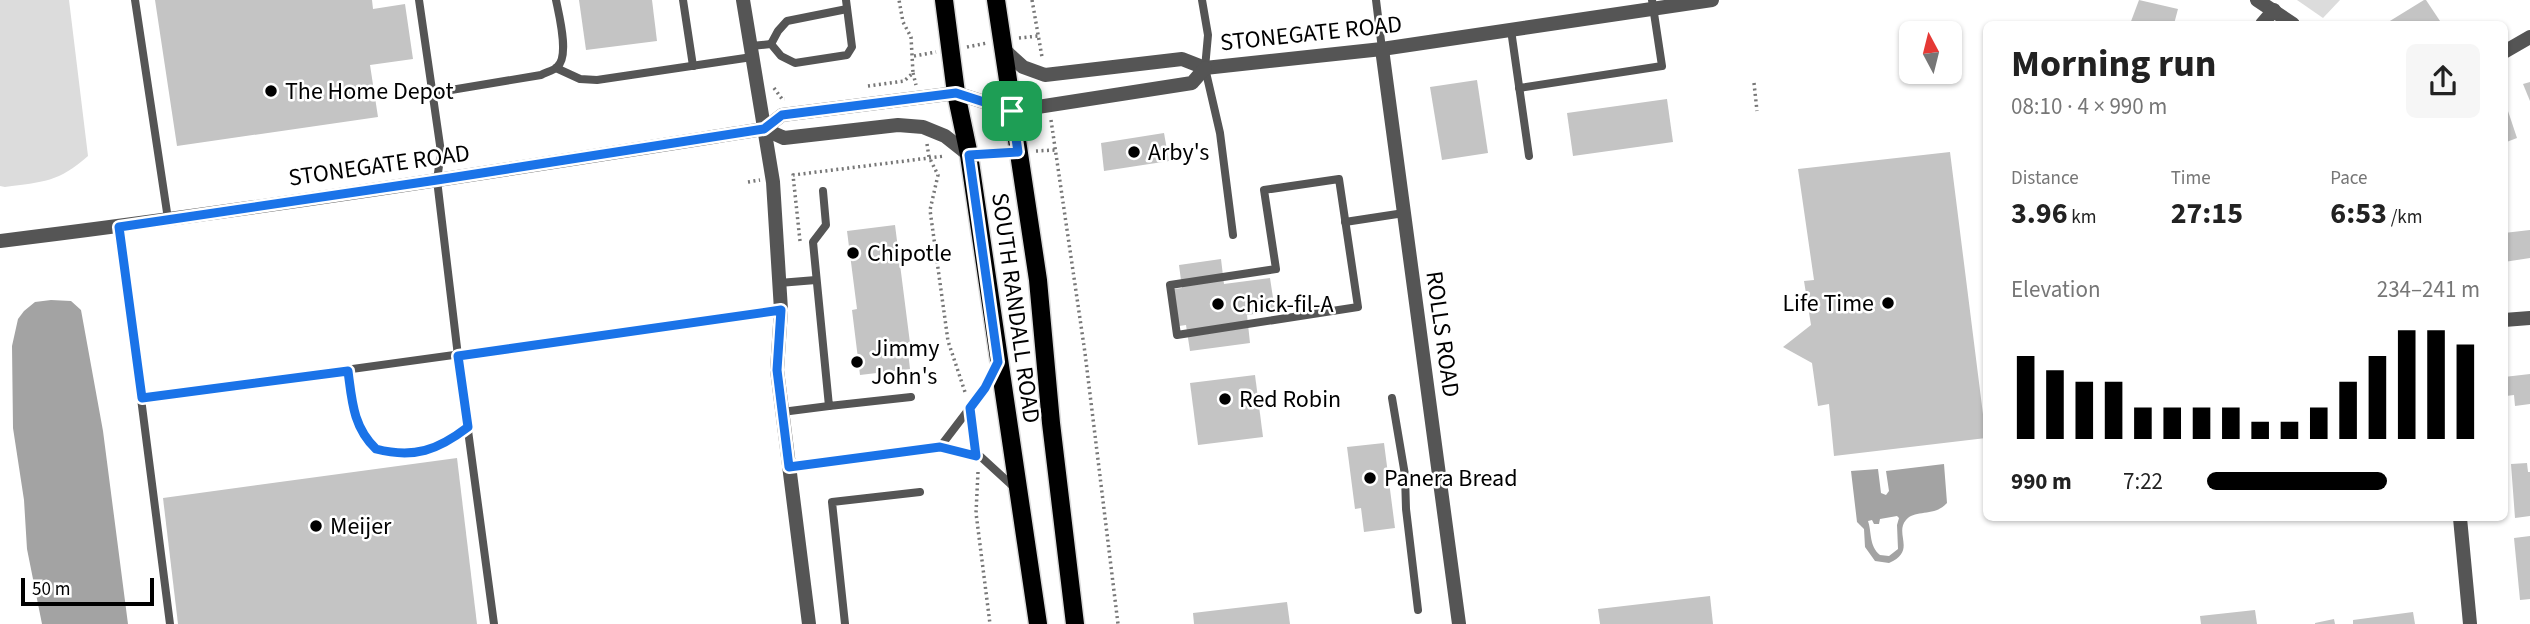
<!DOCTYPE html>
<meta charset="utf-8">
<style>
:root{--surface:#fff;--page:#f6f6f6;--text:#222;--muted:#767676;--accent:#000}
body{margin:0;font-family:"Source Sans 3",sans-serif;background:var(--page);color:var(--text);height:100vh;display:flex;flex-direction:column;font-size:26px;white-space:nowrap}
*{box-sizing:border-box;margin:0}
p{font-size:23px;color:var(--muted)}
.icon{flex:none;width:38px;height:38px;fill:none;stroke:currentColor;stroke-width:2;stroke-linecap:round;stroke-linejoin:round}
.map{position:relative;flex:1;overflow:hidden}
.panel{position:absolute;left:1983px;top:21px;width:525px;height:500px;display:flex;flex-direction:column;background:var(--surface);border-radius:10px;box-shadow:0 2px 5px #0004}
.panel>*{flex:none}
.needle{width:46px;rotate:353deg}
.fabs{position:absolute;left:1899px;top:21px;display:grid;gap:14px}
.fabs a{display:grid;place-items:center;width:63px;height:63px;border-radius:10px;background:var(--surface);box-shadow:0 2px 5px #0004;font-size:35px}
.scale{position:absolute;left:21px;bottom:18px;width:133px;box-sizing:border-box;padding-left:7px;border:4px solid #000;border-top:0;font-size:19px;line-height:24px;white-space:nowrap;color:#000;-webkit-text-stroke:5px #fff;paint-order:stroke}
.pin{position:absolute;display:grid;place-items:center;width:60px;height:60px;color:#fff;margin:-30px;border-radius:14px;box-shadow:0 4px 10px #0006}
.round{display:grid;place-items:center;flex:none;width:74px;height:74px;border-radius:10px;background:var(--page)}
.summary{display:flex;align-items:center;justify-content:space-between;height:119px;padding:0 28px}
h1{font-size:38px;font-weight:700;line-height:52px}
.metrics{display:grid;grid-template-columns:repeat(3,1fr);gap:10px;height:119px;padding:7px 28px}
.metrics div{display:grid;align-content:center}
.metrics b{font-size:30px;font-weight:700}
.metrics small{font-size:19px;font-weight:400}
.metrics p{font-size:19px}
.chart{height:196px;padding:14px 28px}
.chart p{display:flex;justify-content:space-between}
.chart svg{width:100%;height:126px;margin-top:7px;stroke:var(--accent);stroke-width:6}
ul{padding:0 28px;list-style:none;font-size:23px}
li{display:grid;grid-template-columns:112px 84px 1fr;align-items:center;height:52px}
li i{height:18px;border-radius:9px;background:var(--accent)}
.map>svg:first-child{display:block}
</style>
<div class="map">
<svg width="2530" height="624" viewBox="0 0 2530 624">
<rect width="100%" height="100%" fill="#fff"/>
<g fill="#dcdcdc">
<path d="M0 0H69L88 156C59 182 43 182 5 187L0 186Z"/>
<polygon points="2297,0 2340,0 2323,18"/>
</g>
<g fill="#a3a3a3" fill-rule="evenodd">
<polygon points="51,300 71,301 81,310 103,431 128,624 42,624 27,549 24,500 13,428 12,346 18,319 24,311 35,302"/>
<path d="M1944 464 1947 503C1935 517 1915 509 1906 520 1894 534 1917 551 1889 563L1875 561 1865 547 1864 529 1857 522 1851 471 1878 469 1881 493 1886 495 1889 491 1886 471ZM1897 516 1899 518 1897 525 1898 549 1889 556 1880 555C1869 546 1872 533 1868 521L1872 520 1874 524H1879L1880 519Z"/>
</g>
<g fill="#c4c4c4">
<polygon points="155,0 372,0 373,9 405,4 413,59 370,65 378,117 177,146"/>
<polygon points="579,0 652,0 657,41 586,50"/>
<polygon points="2139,0 2178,9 2174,24 2130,24"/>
<polygon points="2424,0 2426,0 2442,24 2385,24"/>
<polygon points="1477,80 1488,153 1442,160 1430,87"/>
<polygon points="2530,82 2530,101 2523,84"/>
<polygon points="1667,99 1673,142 1573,156 1567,113"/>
<polygon points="2508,111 2517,138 2504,143 2504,112"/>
<polygon points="1164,133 1169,161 1104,171 1101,143"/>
<polygon points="1950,152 1986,438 1834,456 1829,404 1818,406 1812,363 1783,347 1811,325 1804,281 1814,280 1798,169"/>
<polygon points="895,225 910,343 907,343 910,369 860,375 852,310 857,309 847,231"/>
<polygon points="2530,230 2530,258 2504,262 2504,233"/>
<polygon points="1221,259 1224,284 1270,278 1275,311 1247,315 1250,343 1190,351 1186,325 1179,326 1174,289 1182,288 1179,265"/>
<polygon points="2530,374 2530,404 2515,406 2514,395 2506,396 2504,377"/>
<polygon points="1255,375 1263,437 1198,445 1190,383"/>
<polygon points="1384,443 1395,528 1364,532 1361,508 1355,509 1347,447"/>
<polygon points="457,458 477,624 178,624 163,498"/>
<polygon points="2527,463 2528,472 2530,472 2530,516 2515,518 2511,464"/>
<polygon points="2530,536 2530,599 2520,600 2514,538"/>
<polygon points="1710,596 1713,624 1600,624 1598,609"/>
<polygon points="1287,602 1290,624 1194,624 1193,613"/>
<polygon points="2255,610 2257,624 2201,624 2200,616"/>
<polygon points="2413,612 2415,624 2353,624 2353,620"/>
<polygon points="2334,619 2335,624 2315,624 2315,623"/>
</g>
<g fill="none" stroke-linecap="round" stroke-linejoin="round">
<g stroke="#dbdbdb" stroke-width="21">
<g id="primary">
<polyline points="944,0 956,93 969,155 1038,624"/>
<polyline points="996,0 1038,280 1051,423 1075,624"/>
</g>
</g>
<g stroke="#777" stroke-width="3.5" stroke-dasharray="2 3.5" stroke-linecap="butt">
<polyline points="1032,0 1042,57"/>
<polyline points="1019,38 1038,36"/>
<polyline points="967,47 987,43"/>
<polyline points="914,56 936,52"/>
<polyline points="913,73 916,85"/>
<polyline points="1754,83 1757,111"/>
<polyline points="868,86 904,81 913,73 911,37 903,22 899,0"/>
<polyline points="774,88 782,99 785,99"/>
<polyline points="1051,120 1085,353 1118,624"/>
<polyline points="927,144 929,157 938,175 930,210 948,341 966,395"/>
<polyline points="1036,151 1055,150"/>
<polyline points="984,154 1004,152"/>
<polyline points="748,182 760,180"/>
<polyline points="800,241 793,175 945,156"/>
<polyline points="972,427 974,443"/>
<polyline points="978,472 976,513 990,624"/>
</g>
<g stroke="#555" stroke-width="8">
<polyline points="135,0 168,219"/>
<polyline points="419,0 441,152 437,180 458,356 494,624"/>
<polyline points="683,0 693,66"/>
<polyline points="1202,0 1208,35 1205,68 1220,133 1233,235"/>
<polyline points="1376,0 1382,49"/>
<polyline points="1511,30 1529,156"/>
<polyline points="771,44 778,31 787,21 847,9"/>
<polyline points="751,46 771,44 781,56 795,63 847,55 852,47 846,0"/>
<polyline points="556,68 580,79 597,80 752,57"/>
<polyline points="1519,88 1662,66 1652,0"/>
<path d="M433 93 541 75C546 72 553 71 557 67 570 57 559 15 556 0"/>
<polygon points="1339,179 1358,307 1177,335 1170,285 1276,269 1264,190"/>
<polyline points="823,191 826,225 813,242 829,406 911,397"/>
<polyline points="1345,222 1404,213"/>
<polyline points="119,227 170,624"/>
<polyline points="779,283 816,280"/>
<polyline points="997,364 985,388 940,447 981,457 1016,489"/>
<path d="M348 371C352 401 353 426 376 449 414 459 438 450 468 427"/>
<polyline points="142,398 781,310"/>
<polyline points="1392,398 1405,475 1406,509 1418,610"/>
<polyline points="782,412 829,406"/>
<polyline points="789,467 940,447"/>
<polyline points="845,624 832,502 920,492"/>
</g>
<g stroke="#555" stroke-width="14">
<polyline points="743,0 773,182 781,310 777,370 809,624"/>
<polyline points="2257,0 2293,24"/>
<polyline points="2262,24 2274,10"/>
<polyline points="1002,48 1023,67 1045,75 1182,59 1205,68 1382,49 1712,0"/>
<polyline points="1382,49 1459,624"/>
<polyline points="2504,52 2530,37"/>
<polyline points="764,129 784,138 898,125 923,127 945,136 969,155"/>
<path d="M0 241C255 210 510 169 764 129L782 115 956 93 1012 111 1192 83 1205 68"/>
<polyline points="2504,320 2530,318"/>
<polyline points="2460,518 2470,624"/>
</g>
<use href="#primary" stroke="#000" stroke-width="18"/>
</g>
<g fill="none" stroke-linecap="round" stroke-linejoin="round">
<g stroke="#fff" stroke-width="14">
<path id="route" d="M956 93 1012 111 1018 152 969 155 998 362 985 388 970 408 976 456 940 447 789 467 777 370 781 310 458 356 468 427C438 450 414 459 376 449 353 427 352 401 348 371L142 398 119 227 437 180 764 129 782 115Z"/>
</g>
<use href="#route" stroke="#1a73e8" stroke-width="9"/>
</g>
<g fill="#000" stroke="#fff" stroke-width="2.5">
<circle cx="271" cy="91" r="7"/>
<circle cx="1134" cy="152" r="7"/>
<circle cx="853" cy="253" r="7"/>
<circle cx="1888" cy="303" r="7"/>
<circle cx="1218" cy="304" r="7"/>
<circle cx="857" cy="362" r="7"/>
<circle cx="1225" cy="399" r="7"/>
<circle cx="1370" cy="478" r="7"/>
<circle cx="316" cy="526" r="7"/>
</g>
<g text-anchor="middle" stroke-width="5" stroke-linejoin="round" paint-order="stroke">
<g font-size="24" fill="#000" stroke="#fff">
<text transform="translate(1311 33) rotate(-6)" y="8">STONEGATE ROAD</text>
<text transform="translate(379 165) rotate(-8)" y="8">STONEGATE ROAD</text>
<text transform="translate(1016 308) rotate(82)" y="8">SOUTH RANDALL ROAD</text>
<text transform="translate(1443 334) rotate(82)" y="8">ROLLS ROAD</text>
</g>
<g font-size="24" fill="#000" stroke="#fff" text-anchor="start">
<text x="285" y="99">The Home Depot</text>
<text x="1148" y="160">Arby's</text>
<text x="867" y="261">Chipotle</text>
<text x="1874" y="311" text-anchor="end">Life Time</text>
<text x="1232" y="312">Chick-fil-A</text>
<text x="871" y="356">Jimmy<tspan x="871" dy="28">John's</tspan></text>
<text x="1239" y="407">Red Robin</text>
<text x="1384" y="486">Panera Bread</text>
<text x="330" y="534">Meijer</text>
</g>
</g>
</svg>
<div class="fabs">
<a><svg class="needle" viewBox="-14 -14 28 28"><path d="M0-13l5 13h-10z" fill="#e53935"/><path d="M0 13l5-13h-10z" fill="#767676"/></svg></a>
</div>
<div class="scale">50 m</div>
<div class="pin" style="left:1012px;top:111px;background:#1e9e55"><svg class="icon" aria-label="arrive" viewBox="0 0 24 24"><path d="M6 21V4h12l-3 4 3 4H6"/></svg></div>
<section class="panel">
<div class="summary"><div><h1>Morning run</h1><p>08:10 · 4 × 990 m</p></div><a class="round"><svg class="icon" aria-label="share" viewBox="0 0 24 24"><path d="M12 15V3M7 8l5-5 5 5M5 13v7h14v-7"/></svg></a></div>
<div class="metrics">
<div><p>Distance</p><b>3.96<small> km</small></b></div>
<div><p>Time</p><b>27:15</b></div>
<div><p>Pace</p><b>6:53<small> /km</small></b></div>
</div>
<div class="chart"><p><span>Elevation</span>234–241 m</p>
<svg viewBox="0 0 160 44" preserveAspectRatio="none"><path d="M5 44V15M15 44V20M25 44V24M35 44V24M45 44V33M55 44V33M65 44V33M75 44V33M85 44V38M95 44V38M105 44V33M115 44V24M125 44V15M135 44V6M145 44V6M155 44V11"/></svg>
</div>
<ul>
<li><b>990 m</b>7:22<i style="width:66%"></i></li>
</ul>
</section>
</div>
